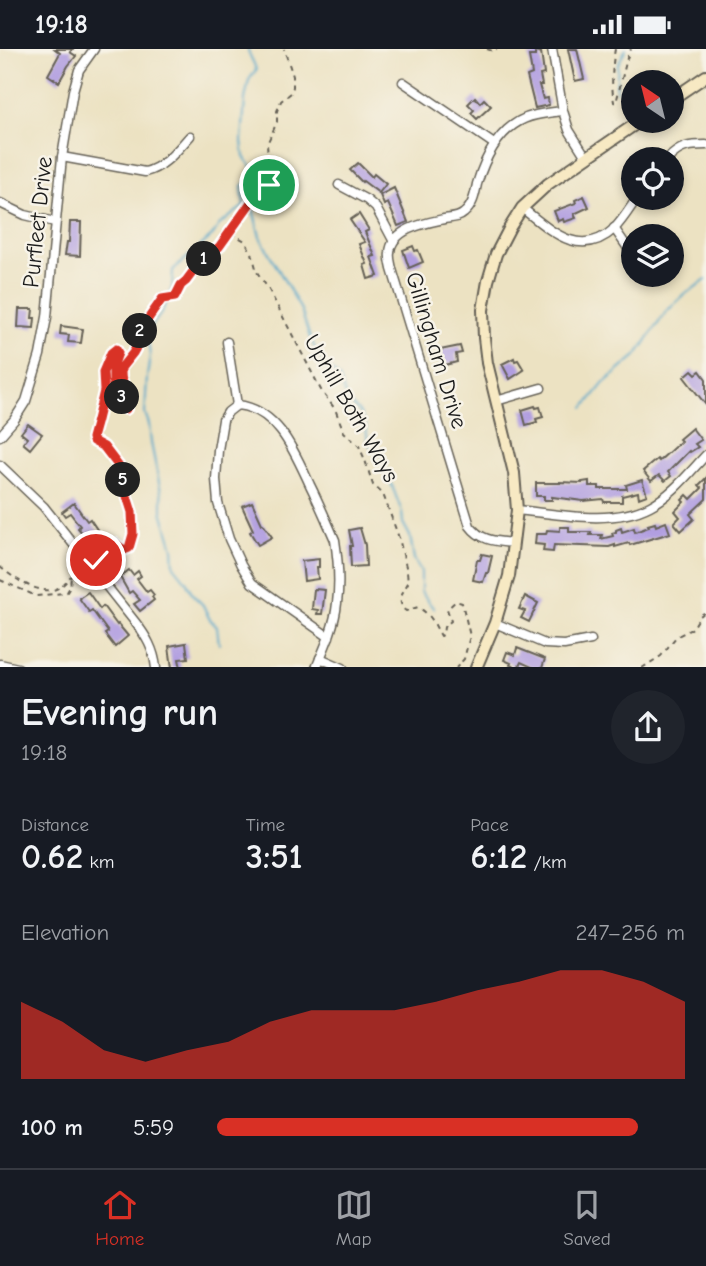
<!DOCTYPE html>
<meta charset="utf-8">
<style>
:root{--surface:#171b24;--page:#20242c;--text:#f1f3f6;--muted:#9ea1a6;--line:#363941;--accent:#d93025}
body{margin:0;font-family:"Comic Neue",sans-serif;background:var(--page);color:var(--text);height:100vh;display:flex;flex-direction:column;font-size:26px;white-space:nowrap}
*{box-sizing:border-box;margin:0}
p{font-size:23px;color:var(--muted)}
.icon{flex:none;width:38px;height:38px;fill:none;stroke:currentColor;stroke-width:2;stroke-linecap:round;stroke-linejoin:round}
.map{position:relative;height:618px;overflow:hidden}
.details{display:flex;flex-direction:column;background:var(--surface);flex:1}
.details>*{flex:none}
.needle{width:46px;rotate:325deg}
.fabs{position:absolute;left:621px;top:21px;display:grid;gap:14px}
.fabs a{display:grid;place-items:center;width:63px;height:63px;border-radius:50%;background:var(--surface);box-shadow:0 4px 10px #0003;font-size:35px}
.pin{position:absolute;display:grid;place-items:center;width:60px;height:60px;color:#fff;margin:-30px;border:4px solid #fff;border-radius:50%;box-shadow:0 2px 7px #0007}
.km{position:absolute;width:35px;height:35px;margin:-18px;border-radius:50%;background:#222;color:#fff;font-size:19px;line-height:35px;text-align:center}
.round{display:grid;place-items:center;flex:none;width:74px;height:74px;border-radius:37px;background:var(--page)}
.headline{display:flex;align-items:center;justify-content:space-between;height:119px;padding:0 21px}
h1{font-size:38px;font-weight:700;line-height:52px}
.figures{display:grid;grid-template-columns:repeat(3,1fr);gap:10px;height:119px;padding:7px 21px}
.figures div{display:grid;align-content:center}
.figures b{font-size:35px;font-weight:700}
.figures small{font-size:19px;font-weight:400}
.figures p{font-size:19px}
.chart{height:196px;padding:14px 21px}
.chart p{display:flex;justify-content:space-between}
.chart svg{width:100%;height:126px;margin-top:7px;fill:var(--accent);opacity:.7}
ul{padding:0 21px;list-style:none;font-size:23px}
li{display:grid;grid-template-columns:112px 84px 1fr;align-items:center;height:52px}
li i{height:18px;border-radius:9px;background:var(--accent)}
.status{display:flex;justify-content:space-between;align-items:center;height:49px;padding:0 35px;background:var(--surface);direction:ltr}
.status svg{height:19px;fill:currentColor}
.dock{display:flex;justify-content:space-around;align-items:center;height:98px;border-top:2px solid var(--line);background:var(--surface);font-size:19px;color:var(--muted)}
.dock a{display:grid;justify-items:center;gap:4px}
.dock .on{color:var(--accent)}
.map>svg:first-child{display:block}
</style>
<div class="status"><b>19:18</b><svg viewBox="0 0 49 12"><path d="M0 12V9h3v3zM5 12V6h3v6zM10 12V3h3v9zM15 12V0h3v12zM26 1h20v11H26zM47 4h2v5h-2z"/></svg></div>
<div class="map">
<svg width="706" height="619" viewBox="0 0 706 619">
<rect width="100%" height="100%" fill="#f7f3e8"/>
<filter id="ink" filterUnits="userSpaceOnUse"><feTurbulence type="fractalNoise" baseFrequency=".0143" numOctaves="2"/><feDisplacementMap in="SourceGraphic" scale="14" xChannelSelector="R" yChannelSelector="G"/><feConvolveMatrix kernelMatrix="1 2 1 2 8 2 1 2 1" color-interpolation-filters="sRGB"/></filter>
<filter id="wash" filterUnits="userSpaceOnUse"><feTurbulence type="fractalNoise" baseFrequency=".00686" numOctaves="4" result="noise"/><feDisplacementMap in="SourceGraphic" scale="28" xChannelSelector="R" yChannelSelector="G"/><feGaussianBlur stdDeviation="1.57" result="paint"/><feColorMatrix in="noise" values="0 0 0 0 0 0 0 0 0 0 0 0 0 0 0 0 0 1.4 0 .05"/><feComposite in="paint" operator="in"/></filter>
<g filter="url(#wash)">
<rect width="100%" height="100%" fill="#ece2c2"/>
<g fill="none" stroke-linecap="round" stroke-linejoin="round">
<g stroke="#4da5ca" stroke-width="2">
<path d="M248 0C248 6 254 12 256 21L249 31 245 50 242 92 244 108 252 118 250 130 258 137 263 145 253 160 260 188 301 261 310 289 320 309 340 330 347 351 360 364 366 377 368 395 383 406 386 421 402 463 403 474 410 487 414 510 421 523V543L434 560"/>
<polyline points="616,42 618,15 626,0"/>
<polyline points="584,359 604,334 636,307 666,263 685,245 706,231"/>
<polyline points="219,595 217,578 209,569 203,556 193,546 186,532 174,517 173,499 162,462 162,448 151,394 149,375 145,364 147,328 150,307 148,291 150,280 162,263 168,249 172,238 173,221 212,187 219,176 244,157 242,137 250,131"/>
</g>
</g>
<g id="blocks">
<g fill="#b19ee0">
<polygon points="55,0 73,0 70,3 76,7 68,17 59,33 48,26 60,4"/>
<polygon points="568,0 577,0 584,30 575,32"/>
<polygon points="541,3 544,25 540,26 542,36 539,36 543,50 548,49 549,56 535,59 527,27 532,25 529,7 535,7 535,4"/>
<polygon points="475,48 480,54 484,50 491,57 477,70 471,64 474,61 468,55"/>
<polygon points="358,114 372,128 374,125 386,135 379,144 363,132 362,133 350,121"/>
<polygon points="394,139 408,173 398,177 388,154 384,156 380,146"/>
<polygon points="584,147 589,158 574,165 576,169 564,173 563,170 558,172 554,162 576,154 575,151"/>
<polygon points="359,165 369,181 365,183 375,207 371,208 378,227 368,230 364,216 367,215 359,195 365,193 350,171"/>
<polygon points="70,173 81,173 80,207 65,206 67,193 69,193"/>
<polygon points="413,197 415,202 418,201 423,213 409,219 403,201"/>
<polygon points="19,260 33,260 32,269 35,269 34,279 18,278"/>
<polygon points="61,277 83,280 81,294 68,293 69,286 60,285"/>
<polygon points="460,297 462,304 456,305 457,313 441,317 440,301"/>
<polygon points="514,309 515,312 518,311 524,321 510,330 502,315"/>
<polygon points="692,321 696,325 700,322 706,330 706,356 684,328"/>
<polygon points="535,357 536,359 540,358 543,368 536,370 537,373 526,376 522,361"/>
<polygon points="28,375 42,385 30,400 23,394 27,389 21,384"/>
<polygon points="692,379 701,391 695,395 698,398 690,403 689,402 668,423 671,427 665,432 659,426 651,432 643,422 657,410 659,412 681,392 679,390"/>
<polygon points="706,429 706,450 690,465 694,470 681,482 674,474 680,468 675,462 684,453 682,451 687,446 691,450 702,439 699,436"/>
<polygon points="642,431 647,446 639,449 638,443 622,447 622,453 604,453 603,450 583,452 552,448 552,451 544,451 544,447 536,447 536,434 560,434 560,433 582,434 582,433 589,432 589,437 599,437 599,440 627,440 626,436"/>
<polygon points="252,453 262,475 263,475 272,488 258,496 250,483 253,481 242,457"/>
<polygon points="74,454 87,472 90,470 100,485 91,492 85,483 83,485 78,479 80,477 70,464 65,467 62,463"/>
<polygon points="666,473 670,484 630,496 629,494 615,498 615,496 609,498 554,496 553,503 543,502 544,496 535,495 536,485 546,485 547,481 560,482 560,478 569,478 569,483 591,483 590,486 602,486 601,490 613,487 612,484 616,483 616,481 621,479 622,483 634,479 635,483 649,478 648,476 655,474 656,477"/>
<polygon points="360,479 365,496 366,517 351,518 350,497 352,497 349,481"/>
<polygon points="482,505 492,507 488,524 486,524 483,533 473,531 477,511 480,511"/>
<polygon points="319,510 319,518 317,518 318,530 304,532 302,512"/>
<polygon points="129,521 133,526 138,522 141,527 137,530 147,543 150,541 154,546 152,548 154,551 140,562 134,555 140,551 132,542 129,544 120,528"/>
<polygon points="314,540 325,541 322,565 317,565 318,561 312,560"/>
<polygon points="88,543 100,560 103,557 117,576 118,575 128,587 115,598 105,585 108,583 92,561 89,563 79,549"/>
<polygon points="525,547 538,554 529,573 521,569 525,562 519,560"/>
<polygon points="186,594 188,609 179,610 181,619 172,619 169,597"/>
<polygon points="517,599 545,610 542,619 534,619 521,613 518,619 516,619 510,616 511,614 504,611 507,603 515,606"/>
</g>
</g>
</g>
<g filter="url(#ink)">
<use href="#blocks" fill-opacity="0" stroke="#656156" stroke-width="2"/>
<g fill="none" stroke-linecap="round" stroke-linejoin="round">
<g stroke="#656156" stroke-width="11">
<g id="street">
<polyline points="552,0 563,62 569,81 586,108"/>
<polyline points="403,33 494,95"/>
<path d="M62 108 145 123C165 118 177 101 190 87"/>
<path d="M668 110C680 97 689 96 706 96"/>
<polyline points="339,136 367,151 376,159 393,191"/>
<polyline points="0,154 25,166 55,173"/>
<path d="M522 159C550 181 580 211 614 180 623 171 630 159 637 149"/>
<polyline points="614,179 634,208"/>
<polyline points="227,293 237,356"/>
<polyline points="496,352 541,339"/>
<polyline points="0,387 14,371 26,352 40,306 47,268 62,108 73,42 79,21 94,0"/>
<path d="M0 416 44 458 135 573C146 587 154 600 156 619"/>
<path d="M517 461C558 465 612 477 650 457 672 446 689 424 706 406"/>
<path d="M513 494C496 492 481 492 470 477L392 220C391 215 389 209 390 204 391 180 425 174 444 170 451 169 459 169 464 164 473 157 475 145 477 135 486 105 502 73 536 66 545 64 554 63 563 62"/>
<polyline points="495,574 545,595 564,596 591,591"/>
<polyline points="320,609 343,619"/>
<polyline points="0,615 18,619"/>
<path d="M316 619C325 598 335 576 337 554 340 533 338 511 335 491 327 473 319 454 310 436 295 404 278 360 237 356L228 363 223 371 218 401 216 430 218 454 229 490 241 516 252 534 329 588"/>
</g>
</g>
<g stroke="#656156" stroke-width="14">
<g id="secondary">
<polyline points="672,50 706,27"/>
<polyline points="476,619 495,574 509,527 517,461 514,424 487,314 484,289 483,261 488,232 496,205 510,178 522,159 548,135 640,72"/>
</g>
</g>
<g stroke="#656156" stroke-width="2" stroke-dasharray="5 5" stroke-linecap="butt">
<polyline points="487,0 493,2 497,0"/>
<path d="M615 0C612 17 611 36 614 53L616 54 627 9 631 0"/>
<path d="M231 184 245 192 252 204 257 223 269 241 322 343 335 360 344 383 359 397 365 411 373 436 383 445 399 489 407 522 408 534 400 548 402 559 406 562 418 558C434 569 432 572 441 587L443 586 444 578 451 572 447 560 456 552 462 554 470 587 464 610 456 619"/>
<path d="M95 511H109L111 505 107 497 109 494H114L124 501 129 499 133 485 132 463 125 441 120 419 104 398 93 392 92 389 97 371 104 342 103 323 111 304 116 300 118 304 113 318V336L122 349 124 358 126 360C131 348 125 343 122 331 121 328 121 322 121 319L138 295 141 280 162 250 175 248 181 236 186 232 201 212 219 198 254 149 267 141 269 136 266 126 268 108 267 95 277 73V62L281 52 291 44 293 38V27L284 0"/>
<path d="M0 518C14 529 33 543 52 541 60 540 66 533 71 527"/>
<polyline points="0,531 36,547 63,544 67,543 70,538 71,527 81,519"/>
<polyline points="642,619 661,607 676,588 693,579 700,567 706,562"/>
</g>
<use href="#street" stroke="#fff" stroke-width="8"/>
<use href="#secondary" stroke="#f7e9c3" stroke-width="10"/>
</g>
</g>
<g fill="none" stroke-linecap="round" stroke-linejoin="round" filter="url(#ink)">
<g stroke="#fff" stroke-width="14">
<path id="route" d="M96 511H109L111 505 107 497 109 494H114L124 501 129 499 133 485 132 463 125 441 120 419 104 398 93 392 92 389 97 371 104 342 103 323 111 304 116 300 118 304 113 318V336L122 349 124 358 126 360C131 348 125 343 122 331 121 329 121 321 121 319L133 304 138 295 141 280 162 250 175 248 181 236 186 232 201 212 219 198 254 149 267 141 269 136"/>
</g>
<use href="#route" stroke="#d93025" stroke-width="9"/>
</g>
<g text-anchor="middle" stroke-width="5" stroke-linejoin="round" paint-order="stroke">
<g font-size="23" fill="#1c1c1c" stroke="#f7f3e8">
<text transform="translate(37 173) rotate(-84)" y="8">Purfleet Drive</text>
<text transform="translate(437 301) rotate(73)" y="8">Gillingham Drive</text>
<text transform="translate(352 359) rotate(60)" y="8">Uphill Both Ways</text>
</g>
</g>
</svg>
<div class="fabs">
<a><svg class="needle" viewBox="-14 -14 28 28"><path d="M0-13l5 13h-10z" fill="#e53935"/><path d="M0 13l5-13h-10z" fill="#9ea1a6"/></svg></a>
<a><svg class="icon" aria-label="locate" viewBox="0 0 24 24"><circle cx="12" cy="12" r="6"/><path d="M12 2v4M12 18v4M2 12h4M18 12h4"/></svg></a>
<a><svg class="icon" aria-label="layers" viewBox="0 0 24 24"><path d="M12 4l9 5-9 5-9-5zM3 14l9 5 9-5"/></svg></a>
</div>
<div class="pin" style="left:269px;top:136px;background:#1e9e55"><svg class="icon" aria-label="arrive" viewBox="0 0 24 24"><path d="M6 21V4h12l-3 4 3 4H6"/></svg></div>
<div class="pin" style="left:96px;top:511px;background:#d93025"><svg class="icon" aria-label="check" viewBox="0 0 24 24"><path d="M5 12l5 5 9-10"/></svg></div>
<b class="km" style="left:204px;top:210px">1</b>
<b class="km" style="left:140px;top:282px">2</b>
<b class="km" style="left:122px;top:348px">3</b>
<b class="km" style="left:123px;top:431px">5</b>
</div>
<section class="details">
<div class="headline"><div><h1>Evening run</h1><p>19:18</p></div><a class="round"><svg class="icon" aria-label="share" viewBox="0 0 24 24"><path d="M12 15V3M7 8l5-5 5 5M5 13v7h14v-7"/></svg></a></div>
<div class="figures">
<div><p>Distance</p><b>0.62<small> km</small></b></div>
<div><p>Time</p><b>3:51</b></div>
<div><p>Pace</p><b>6:12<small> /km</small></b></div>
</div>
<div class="chart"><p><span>Elevation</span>247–256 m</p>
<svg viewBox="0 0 160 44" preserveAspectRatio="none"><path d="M0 44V17L10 24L20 34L30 38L40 34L50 31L60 24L70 20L80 20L90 20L100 17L110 13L120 10L130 6L140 6L150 10L160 17V44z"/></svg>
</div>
<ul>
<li><b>100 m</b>5:59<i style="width:90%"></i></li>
</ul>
</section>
<nav class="dock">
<a class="on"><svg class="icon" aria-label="home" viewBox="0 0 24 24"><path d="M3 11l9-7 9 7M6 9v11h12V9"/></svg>Home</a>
<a><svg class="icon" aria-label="map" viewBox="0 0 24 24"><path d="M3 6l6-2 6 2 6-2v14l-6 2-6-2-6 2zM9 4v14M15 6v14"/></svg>Map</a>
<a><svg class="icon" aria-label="saved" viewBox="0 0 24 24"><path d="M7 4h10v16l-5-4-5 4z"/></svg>Saved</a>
</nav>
